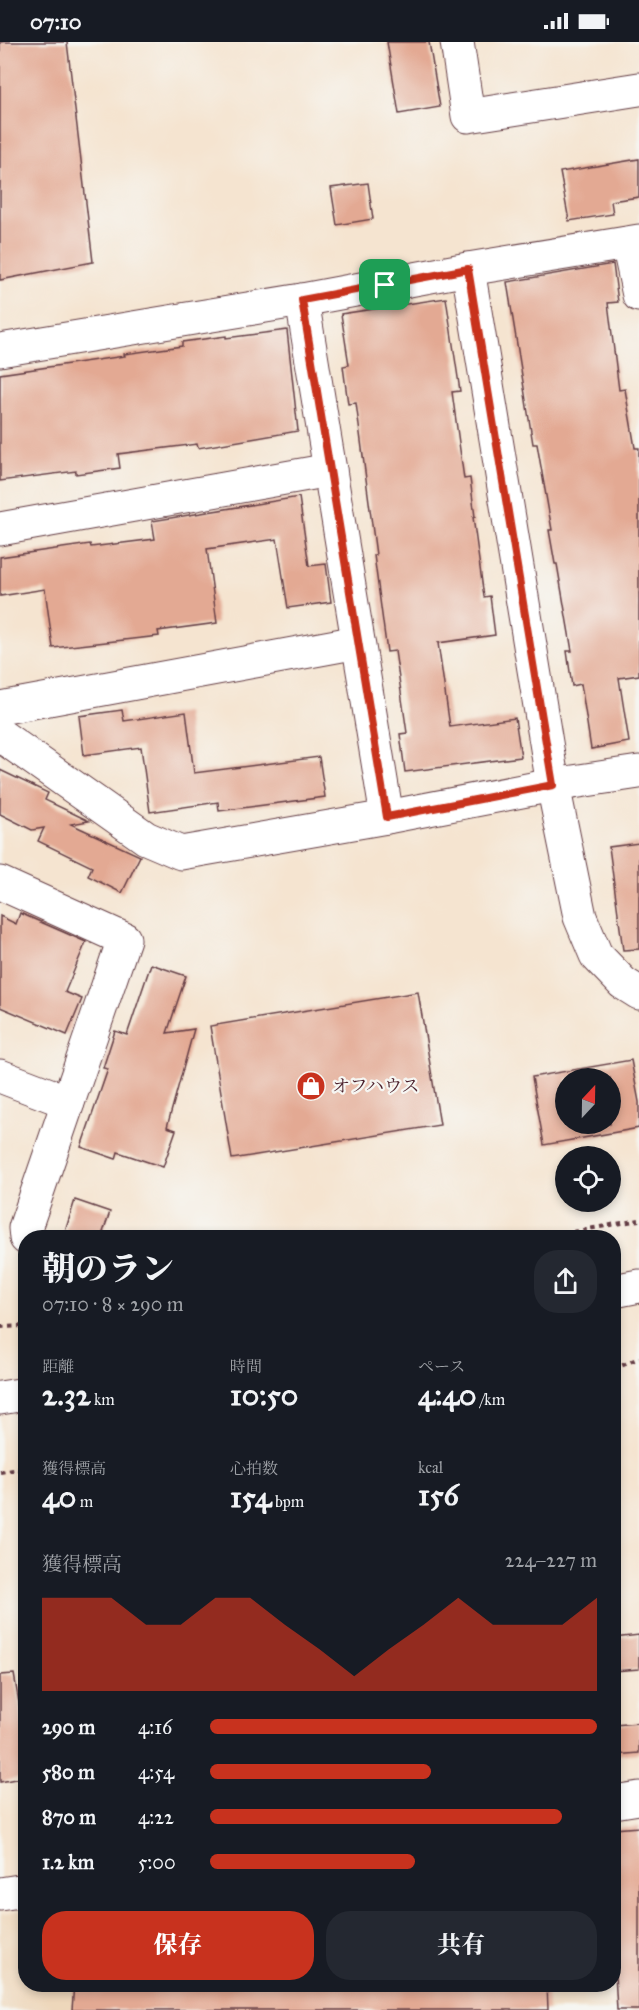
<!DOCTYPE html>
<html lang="ja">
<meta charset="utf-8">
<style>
:root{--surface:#171b24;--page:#242831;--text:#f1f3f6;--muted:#9ea1a6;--accent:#c8321e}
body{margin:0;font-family:"IM FELL Great Primer","Noto Serif JP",serif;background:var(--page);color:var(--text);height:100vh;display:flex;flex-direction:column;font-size:22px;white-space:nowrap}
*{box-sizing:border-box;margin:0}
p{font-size:20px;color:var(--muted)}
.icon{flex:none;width:33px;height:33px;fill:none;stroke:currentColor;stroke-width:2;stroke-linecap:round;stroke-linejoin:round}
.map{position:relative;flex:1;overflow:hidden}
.drawer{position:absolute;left:18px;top:1188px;width:603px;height:762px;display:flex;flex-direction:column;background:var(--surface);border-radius:24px;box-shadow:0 3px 9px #0003}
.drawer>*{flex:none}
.needle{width:39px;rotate:22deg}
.buttons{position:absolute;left:555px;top:1026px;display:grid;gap:12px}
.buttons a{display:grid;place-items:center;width:66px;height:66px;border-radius:50%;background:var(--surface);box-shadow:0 3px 9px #0003;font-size:30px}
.pin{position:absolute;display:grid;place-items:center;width:51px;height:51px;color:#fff;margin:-26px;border-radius:12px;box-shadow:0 3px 9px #0006}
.round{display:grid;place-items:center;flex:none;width:63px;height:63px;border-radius:24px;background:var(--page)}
.headline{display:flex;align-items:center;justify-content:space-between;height:102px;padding:0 24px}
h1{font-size:33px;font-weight:800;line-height:45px}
.stats{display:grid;grid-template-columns:repeat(3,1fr);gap:9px;height:102px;padding:6px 24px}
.stats div{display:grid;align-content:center}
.stats b{font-size:30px;font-weight:800}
.stats small{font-size:16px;font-weight:400}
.stats p{font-size:16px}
.chart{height:168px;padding:12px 24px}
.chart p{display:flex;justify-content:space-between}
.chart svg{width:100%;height:108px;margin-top:6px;fill:var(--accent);opacity:.7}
.primary-button{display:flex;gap:12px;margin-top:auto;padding:12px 24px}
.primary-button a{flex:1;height:69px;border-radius:24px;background:var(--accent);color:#fff;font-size:24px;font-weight:800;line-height:69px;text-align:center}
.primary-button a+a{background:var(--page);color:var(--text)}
ul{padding:0 24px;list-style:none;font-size:20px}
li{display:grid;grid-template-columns:96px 72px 1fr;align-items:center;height:45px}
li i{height:15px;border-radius:8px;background:var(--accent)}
.status{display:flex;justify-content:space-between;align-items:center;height:42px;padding:0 30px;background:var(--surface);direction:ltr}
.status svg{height:16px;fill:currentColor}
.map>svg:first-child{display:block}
</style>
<div class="status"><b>07:10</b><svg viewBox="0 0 49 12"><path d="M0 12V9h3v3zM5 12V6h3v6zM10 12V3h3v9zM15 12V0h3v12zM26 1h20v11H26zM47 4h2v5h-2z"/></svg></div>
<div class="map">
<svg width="639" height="1968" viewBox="0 0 639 1968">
<rect width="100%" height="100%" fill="#f6f6f2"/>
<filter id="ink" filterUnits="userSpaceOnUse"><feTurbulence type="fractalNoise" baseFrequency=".0167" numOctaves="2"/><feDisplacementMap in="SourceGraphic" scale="12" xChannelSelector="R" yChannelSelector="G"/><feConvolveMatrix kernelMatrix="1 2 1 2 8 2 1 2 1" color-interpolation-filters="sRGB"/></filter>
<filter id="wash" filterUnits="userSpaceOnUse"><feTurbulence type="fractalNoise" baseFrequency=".008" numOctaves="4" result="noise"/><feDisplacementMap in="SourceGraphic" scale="24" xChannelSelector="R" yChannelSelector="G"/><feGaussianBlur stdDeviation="1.35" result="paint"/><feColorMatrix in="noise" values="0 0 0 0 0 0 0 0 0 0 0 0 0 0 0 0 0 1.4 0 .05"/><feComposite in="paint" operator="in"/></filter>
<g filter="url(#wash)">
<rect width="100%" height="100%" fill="#f5e4d0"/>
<polygon fill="#eed7bb" points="25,1869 26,1942 606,1942 609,1968 0,1968 0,1873"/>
<g id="blocks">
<g fill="#e3a993" fill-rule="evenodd">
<polygon points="0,0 67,0 93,220 0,238"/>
<polygon points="387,0 429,0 440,65 399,72"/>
<polygon points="639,117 639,155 611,159 613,172 569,179 560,130"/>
<polygon points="368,141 373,177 337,183 331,146"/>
<polygon points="613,222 618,260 608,261 619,348 625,347 635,406 639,406 639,633 619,636 629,700 591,707 581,642 572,644 567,609 572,609 557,522 555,522 549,488 552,488 537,402 533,402 507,240"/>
<polygon points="446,256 460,349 452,350 464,437 470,436 475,475 473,475 484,555 490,554 495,593 438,601 450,685 515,676 521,715 405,730 400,692 407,691 395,609 387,610 374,513 376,513 356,361 348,362 343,324 349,323 341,272"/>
<polygon points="287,288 298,389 198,406 197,402 118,412 120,426 76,432 76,429 0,439 0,332 125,314 124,312 182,304 182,300 226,294 226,296"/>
<polygon points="299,455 309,524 326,522 331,560 288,566 277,497 207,507 217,581 158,589 159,594 53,606 45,547 0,554 0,515 90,502 91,505 155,497 152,479"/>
<polygon points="122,668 124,679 186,670 194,731 319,715 325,755 219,769 218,760 150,770 141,705 84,713 79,674"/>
<polygon points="0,728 48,751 45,758 89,779 71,782 140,814 122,851 88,834 92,825 38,799 44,786 32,788 0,772"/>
<polygon points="639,801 639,907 623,908 609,805"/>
<polygon points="20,871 86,900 65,950 82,957 67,993 0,965 0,874 16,882"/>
<polygon points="151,922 186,934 167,991 194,987 167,1085 176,1088 163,1125 118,1110 116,1117 81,1105 108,1027 103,1026 115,989 127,993"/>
<polygon points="418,950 440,1083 232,1117 210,984"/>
<path d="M631 1018 639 1060V1086L544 1103 532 1035ZM566 1036H610V1082H566Z"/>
<polygon points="75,1158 110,1170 101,1196 63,1196"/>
<polygon points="639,1593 639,1627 614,1629 614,1596"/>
<polygon points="14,1632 26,1701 26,1735 0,1740 0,1633"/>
<polygon points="639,1681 639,1711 614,1713 614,1683"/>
<polygon points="639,1785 639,1968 617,1968 614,1913 614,1787"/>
<polygon points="74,1942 547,1942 548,1968 72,1968"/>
</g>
</g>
</g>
<g filter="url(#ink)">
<use href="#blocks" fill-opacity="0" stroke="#643d44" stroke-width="1.5"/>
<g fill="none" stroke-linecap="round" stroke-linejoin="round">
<g stroke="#643d44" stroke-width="35">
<g id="minor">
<polyline points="457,0 468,74 639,47"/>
<polyline points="628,201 639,253"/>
<polyline points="468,227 553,743 580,875 596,913 623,941 639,951"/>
<polyline points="302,258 387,775"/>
<polyline points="0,308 302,258 468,227 639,199"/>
<polyline points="0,487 330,428"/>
<polyline points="0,666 358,600"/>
<polyline points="0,693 146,796 181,811 387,775 553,743 639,730"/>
<polyline points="0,841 124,897 25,1186 26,1196"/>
<polyline points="0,1034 68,1060"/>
<polyline points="614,1760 639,1756"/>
<polyline points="0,1852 26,1848"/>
</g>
</g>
<g stroke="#643d44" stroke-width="35">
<g id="major">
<polyline points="614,1249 639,1244"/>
<polyline points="0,1356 26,1352"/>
</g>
</g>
<g stroke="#643d44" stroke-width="4" stroke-dasharray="4.5 4.5" stroke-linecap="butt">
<polyline points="538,1196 639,1178"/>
<polyline points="0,1285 26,1284"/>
<polyline points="614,1327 639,1316"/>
<polyline points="0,1430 26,1426"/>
</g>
<use href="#minor" stroke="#fff" stroke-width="33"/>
<use href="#major" stroke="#fff" stroke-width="33"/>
</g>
</g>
<g fill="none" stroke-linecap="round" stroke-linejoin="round" filter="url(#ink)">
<g stroke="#fff" stroke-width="12">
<polygon id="route" points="468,227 553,743 387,775 302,258"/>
</g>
<use href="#route" stroke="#c8321e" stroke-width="8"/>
</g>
<defs>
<g id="shop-disc" transform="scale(1.5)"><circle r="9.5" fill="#c8321e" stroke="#f6f6f2"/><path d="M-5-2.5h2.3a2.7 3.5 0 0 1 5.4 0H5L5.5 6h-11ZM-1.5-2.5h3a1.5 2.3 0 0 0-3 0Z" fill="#fff"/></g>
</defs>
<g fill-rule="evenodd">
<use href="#shop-disc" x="311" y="1044"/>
</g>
<g text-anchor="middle" stroke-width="4.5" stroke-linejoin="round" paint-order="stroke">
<g font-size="18" fill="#4a1f2b" stroke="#f6f6f2" text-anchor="start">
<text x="332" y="1050">オフハウス</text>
</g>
</g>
</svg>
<div class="buttons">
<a><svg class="needle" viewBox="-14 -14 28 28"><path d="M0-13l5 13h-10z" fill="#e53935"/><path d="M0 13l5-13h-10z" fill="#9ea1a6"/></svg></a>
<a><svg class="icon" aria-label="locate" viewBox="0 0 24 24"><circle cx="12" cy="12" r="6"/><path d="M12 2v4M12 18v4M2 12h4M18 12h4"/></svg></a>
</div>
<div class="pin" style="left:385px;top:243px;background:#1e9e55"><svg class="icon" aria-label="arrive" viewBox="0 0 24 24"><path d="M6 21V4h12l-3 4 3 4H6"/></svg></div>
<section class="drawer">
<div class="headline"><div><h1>朝のラン</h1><p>07:10 · 8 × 290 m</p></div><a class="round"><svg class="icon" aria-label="share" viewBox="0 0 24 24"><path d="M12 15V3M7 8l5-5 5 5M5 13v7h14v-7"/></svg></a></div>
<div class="stats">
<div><p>距離</p><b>2.32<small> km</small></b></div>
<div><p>時間</p><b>10:50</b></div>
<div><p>ペース</p><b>4:40<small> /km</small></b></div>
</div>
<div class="stats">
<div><p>獲得標高</p><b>40<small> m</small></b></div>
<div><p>心拍数</p><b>154<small> bpm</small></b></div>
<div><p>kcal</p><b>156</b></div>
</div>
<div class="chart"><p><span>獲得標高</span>224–227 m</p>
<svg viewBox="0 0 160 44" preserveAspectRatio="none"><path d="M0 44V6L10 6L20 6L30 17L40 17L50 6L60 6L70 17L80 27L90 38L100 27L110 17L120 6L130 17L140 17L150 17L160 6V44z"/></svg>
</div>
<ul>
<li><b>290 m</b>4:16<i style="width:100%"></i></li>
<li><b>580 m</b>4:54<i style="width:57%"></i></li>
<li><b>870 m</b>4:22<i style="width:91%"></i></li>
<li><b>1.2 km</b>5:00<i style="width:53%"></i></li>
</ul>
<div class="primary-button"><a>保存</a><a>共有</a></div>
</section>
</div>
